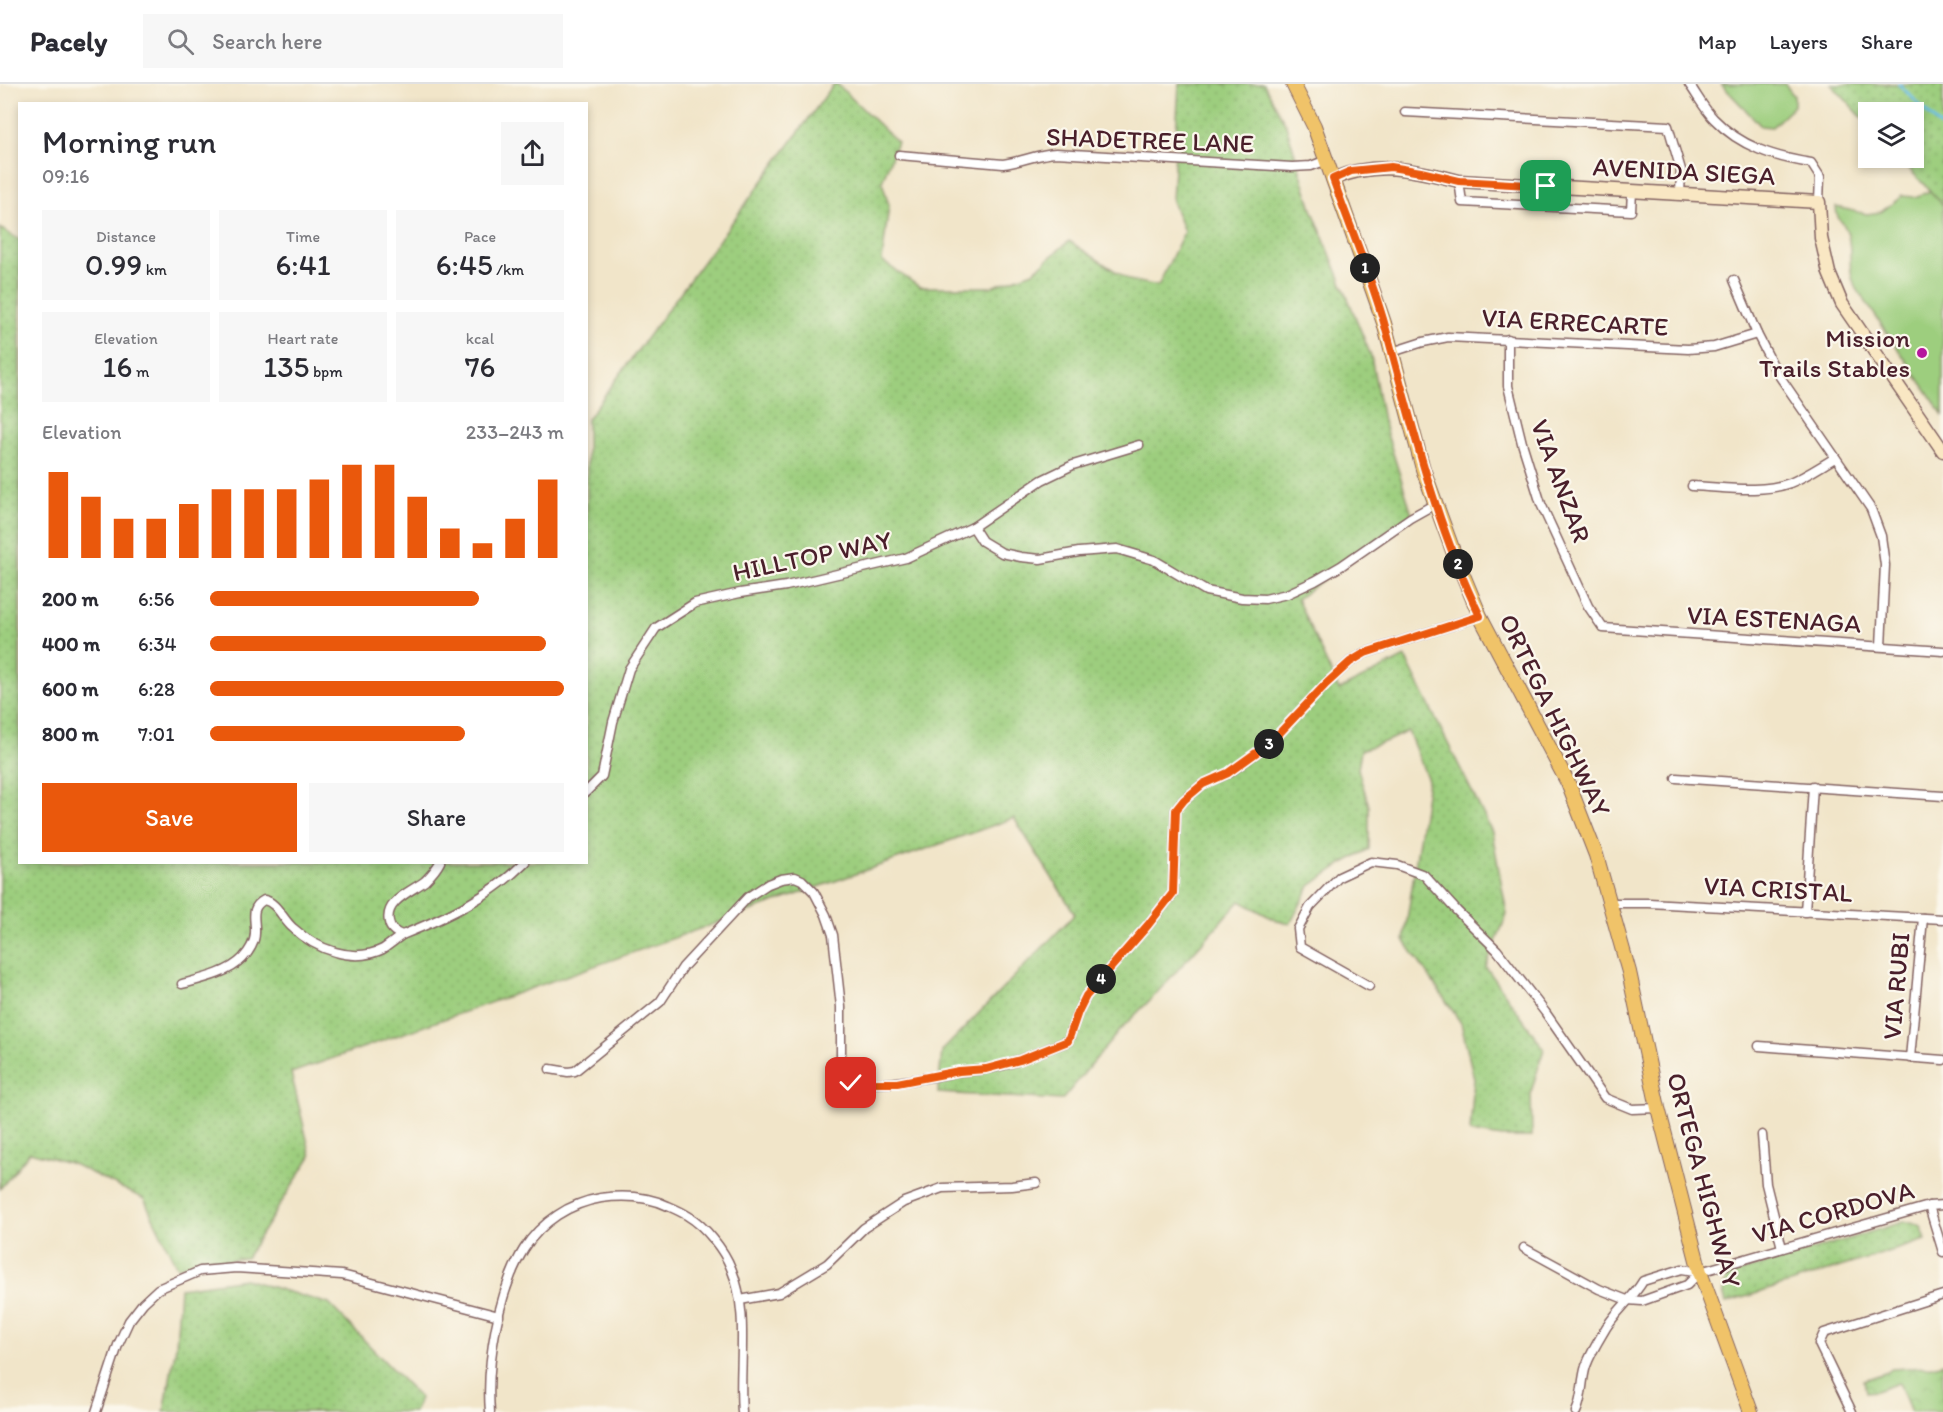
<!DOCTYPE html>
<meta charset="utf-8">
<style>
:root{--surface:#fff;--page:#f7f7f7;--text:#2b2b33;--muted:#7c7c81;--line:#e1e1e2;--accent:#ea580c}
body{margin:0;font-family:Itim,sans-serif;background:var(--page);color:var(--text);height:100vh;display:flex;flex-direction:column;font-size:22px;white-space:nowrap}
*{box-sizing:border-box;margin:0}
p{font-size:20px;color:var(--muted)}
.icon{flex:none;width:33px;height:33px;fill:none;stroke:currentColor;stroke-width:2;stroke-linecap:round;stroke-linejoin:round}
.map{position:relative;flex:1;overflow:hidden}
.side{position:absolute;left:18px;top:18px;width:570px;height:762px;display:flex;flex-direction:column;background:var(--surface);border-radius:0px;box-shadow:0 3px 9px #0003}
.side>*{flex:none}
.fabs{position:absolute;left:1858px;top:18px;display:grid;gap:12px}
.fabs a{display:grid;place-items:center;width:66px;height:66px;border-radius:0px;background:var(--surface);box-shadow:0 3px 9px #0003;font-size:30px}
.pin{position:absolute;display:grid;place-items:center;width:51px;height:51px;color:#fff;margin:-26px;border-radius:12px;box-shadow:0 3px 9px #0006}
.km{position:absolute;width:30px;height:30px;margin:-15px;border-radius:50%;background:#222;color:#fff;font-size:16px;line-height:30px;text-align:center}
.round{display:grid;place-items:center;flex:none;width:63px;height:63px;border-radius:0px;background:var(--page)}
.overview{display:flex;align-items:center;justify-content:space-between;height:102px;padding:0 24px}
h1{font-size:33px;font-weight:600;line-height:45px}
.stats{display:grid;grid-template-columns:repeat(3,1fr);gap:9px;height:102px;padding:6px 24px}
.stats div{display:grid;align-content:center;border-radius:0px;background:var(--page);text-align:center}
.stats b{font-size:30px;font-weight:600}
.stats small{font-size:16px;font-weight:400}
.stats p{font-size:16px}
.chart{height:168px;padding:12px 24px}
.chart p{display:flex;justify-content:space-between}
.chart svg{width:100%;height:108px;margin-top:6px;stroke:var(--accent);stroke-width:6}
.button{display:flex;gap:12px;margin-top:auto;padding:12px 24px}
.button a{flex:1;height:69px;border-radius:0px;background:var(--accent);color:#fff;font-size:24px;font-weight:600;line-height:69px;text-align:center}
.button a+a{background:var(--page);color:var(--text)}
ul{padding:0 24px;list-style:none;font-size:20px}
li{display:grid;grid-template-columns:96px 72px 1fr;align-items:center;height:45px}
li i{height:15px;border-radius:8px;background:var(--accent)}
header{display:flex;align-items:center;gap:36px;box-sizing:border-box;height:84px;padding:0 30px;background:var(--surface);border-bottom:2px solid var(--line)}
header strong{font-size:28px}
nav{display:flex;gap:33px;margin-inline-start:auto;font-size:21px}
.search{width:420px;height:54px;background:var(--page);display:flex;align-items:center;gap:15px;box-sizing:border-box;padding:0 21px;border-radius:0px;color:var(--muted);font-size:22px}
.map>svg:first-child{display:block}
</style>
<header>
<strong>Pacely</strong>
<div class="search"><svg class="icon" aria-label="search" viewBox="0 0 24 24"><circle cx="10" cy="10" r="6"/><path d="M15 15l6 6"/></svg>Search here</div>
<nav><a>Map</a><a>Layers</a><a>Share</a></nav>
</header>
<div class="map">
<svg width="1943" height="1328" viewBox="0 0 1943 1328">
<defs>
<pattern id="grass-dots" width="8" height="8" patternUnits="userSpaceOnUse" patternTransform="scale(1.5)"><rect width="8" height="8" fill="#9dce7e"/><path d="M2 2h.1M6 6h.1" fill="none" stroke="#89b06d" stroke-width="1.8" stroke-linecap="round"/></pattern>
<pattern id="park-crowns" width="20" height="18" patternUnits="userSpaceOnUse" patternTransform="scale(1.5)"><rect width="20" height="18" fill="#9dce7e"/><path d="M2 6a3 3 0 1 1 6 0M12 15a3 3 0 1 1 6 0" fill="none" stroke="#89b06d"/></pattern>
</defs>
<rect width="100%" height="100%" fill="#fbf7ec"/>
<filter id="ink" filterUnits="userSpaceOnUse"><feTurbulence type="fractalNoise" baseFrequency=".0167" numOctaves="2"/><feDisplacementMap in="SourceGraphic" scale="12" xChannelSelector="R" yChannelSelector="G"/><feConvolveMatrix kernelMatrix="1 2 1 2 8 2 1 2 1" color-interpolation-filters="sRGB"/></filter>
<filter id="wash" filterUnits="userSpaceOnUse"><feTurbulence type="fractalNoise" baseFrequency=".008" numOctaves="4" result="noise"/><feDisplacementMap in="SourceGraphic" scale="24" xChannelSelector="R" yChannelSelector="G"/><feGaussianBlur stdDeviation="1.35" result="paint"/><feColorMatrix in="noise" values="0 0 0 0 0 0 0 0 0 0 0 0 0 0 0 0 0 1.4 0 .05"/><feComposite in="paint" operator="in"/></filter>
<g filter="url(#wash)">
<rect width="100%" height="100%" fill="#f1e5c9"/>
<g fill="url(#grass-dots)" stroke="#747654" stroke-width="1.5">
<polygon points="834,0 837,0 897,58 882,98 889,121 882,177 920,203 991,203 1033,188 1069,157 1129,196 1158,202 1184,148 1172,117 1179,0 1264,0 1286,41 1312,125 1371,272 1383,337 1412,430 1297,515 1339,606 1405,573 1492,748 1507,830 1486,883 1544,965 1531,1008 1532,1053 1502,1053 1470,1048 1474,995 1461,939 1404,856 1428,696 1408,647 1387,657 1361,666 1358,685 1369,722 1369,765 1342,780 1310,802 1290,840 1277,837 1240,817 1154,912 1119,947 1062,1016 938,1009 942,967 1075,830 1014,734 291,989 311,1072 246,1174 177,1183 144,1115 73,1080 30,1068 0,1105 0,144 20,156 20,778 586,778 587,335"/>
<polygon points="1831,0 1943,0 1943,121 1899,74 1914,74 1914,28 1869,28 1869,41"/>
<polygon points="1903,1138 1912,1138 1921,1142 1926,1156 1726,1219 1723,1208 1726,1195 1733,1190"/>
<polygon points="245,1195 329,1220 420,1314 414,1328 164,1328 176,1262 180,1204"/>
</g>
<polygon fill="url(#park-crowns)" stroke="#747654" stroke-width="1.5" points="1943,1279 1943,1328 1911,1328 1899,1299 1876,1307 1866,1308 1864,1296 1885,1289 1891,1285 1928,1283"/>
<g fill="#9dce7e" stroke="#747654" stroke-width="1.5">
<polygon points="1721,0 1785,0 1794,12 1794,22 1772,43 1761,42"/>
<path d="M1930 107 1943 121V331L1855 202C1846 183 1854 163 1846 145 1841 134 1837 138 1836 123L1867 130 1881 128 1902 112 1915 113Z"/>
</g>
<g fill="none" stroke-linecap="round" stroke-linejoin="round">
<polyline stroke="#6abfe7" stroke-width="3" points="1899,0 1943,45"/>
</g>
</g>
<g filter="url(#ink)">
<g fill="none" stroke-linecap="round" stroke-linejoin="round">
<g stroke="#846462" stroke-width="11">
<g id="street">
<path d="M1689 0C1697 11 1704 25 1714 35 1741 63 1774 73 1811 79L1820 93 1819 118"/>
<polyline points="1405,28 1668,42 1681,86 1680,110"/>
<path d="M899 71 1003 80C1021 78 1037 70 1056 69L1292 83 1311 82 1327 76"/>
<polyline points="1459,97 1462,118 1631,127 1632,107"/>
<polyline points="1734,196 1757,250 1776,287 1871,425 1881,452 1885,481 1881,562"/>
<polyline points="1508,255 1508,302 1522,359 1541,420 1588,522 1603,544 1943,567"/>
<polyline points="1392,268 1423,258 1448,253 1688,265 1714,263 1757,250"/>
<path d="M1692 402C1723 403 1760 410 1790 399 1805 393 1821 382 1835 374"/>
<polyline points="973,443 982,457 1002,469 1021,473 1040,475 1079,468 1117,465 1154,476 1206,507 1242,514 1265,515 1287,510 1315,497 1341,482 1410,434 1435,420"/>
<polyline points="1676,694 1943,712"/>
<polyline points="586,708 602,692 613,638 629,585 656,544 695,519 740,509 786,502 906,474 973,443 1042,396 1073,381 1139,361"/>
<path d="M440 778C436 786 431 791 425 797 412 807 384 817 389 838 390 845 396 849 402 851 447 833 490 813 525 778"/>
<polyline points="1610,819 1649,819 1943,835"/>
<polyline points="1805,828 1813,702"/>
<path d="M182 900C201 895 229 889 243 874 249 868 255 858 255 849 256 836 249 824 264 816 277 818 283 836 293 844 316 865 353 880 383 865 389 861 395 856 402 851"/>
<polyline points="1369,902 1300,863 1298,845 1310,823 1339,793 1371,778 1397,781 1424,791 1457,827 1497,866 1545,928 1605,1014 1632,1025 1658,1024"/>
<polyline points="1759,962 1943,976"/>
<polyline points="1910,974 1923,834"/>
<path d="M550 985 568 988 575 987 660 918 683 883 748 813 768 800 781 795 795 793 802 796 814 808 826 831 833 851 841 923V974L837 995C875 1005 915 996 952 989 963 986 974 987 985 985 1013 981 1041 967 1068 957L1078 928 1086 912 1148 841 1173 809 1176 726 1184 716 1203 700 1229 689 1271 658 1326 600 1350 578 1365 569 1480 532"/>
<polyline points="1762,1051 1766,1100 1782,1164"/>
<polyline points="1929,1122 1943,1168"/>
<polyline points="1524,1164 1599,1205 1627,1216 1642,1217 1687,1201 1700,1188 1929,1122 1943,1121"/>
<polyline points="740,1216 779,1209 827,1180 864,1144 904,1118 942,1104 1012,1102 1036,1099"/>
<polyline points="96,1328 118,1261 129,1237 143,1219 158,1205 200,1187 236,1184 342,1191 499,1232"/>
<path d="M490 1328C486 1280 498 1207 524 1165 541 1138 570 1119 601 1114 624 1111 647 1112 668 1122 675 1125 682 1128 688 1132 705 1142 724 1166 731 1184 750 1229 738 1281 742 1328"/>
<path d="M1576 1328C1583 1314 1581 1297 1586 1282 1590 1271 1597 1259 1603 1249 1613 1229 1632 1216 1643 1197L1682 1185 1700 1188"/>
<polyline points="1852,1328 1819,1260 1824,1249 1943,1211"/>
</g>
</g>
<g stroke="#846462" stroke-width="15">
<path id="secondary" d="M1333 95C1378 76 1414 86 1459 97L1819 118 1821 154 1829 189 1842 220 1943 367"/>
</g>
<g stroke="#846462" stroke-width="16">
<polyline id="primary" points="1293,0 1314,42 1373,207 1384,239 1423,385 1453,467 1480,532 1568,699 1596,771 1629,888 1658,1024 1700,1188 1751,1328"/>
</g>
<use href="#street" stroke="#fff" stroke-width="8"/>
<use href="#secondary" stroke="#f9e7c3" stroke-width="12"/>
<use href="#primary" stroke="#f0c369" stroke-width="14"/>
</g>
</g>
<g fill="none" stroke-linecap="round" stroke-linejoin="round" filter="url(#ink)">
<g stroke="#fff" stroke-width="12">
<path id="route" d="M851 999H897L959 987 986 985 1020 976 1068 957 1078 928 1086 912 1148 841 1173 809 1176 726 1184 716 1203 700 1228 689 1271 658 1326 600 1350 578 1365 569 1480 532C1435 440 1412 340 1385 242 1371 192 1350 143 1333 95L1351 87 1391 83 1421 88 1459 97 1546 102"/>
</g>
<use href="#route" stroke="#ea580c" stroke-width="8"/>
</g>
<circle fill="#b5179e" stroke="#fbf7ec" stroke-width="2" cx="1922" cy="269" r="6"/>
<g text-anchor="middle" stroke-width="4.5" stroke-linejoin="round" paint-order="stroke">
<g font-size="26" fill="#4a1f2b" stroke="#fbf7ec">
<text transform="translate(1150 56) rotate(2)" y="9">SHADETREE LANE</text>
<text transform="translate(1684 87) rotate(3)" y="9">AVENIDA SIEGA</text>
<text transform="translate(1575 238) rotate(3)" y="9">VIA ERRECARTE</text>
<text transform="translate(1561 397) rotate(70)" y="9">VIA ANZAR</text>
<text transform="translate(812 472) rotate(-12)" y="9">HILLTOP WAY</text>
<text transform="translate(1774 535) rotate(3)" y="9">VIA ESTENAGA</text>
<text transform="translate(1555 631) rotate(64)" y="9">ORTEGA HIGHWAY</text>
<text transform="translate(1778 805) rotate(3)" y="9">VIA CRISTAL</text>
<text transform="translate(1896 902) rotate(-85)" y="9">VIA RUBI</text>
<text transform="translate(1704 1096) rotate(75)" y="9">ORTEGA HIGHWAY</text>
<text transform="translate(1833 1128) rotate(-16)" y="9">VIA CORDOVA</text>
</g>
<g font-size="26" fill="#4a1f2b" stroke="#fbf7ec" text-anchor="end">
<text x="1910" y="263">Mission<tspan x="1910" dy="30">Trails Stables</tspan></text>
</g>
</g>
</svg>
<div class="fabs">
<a><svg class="icon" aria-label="layers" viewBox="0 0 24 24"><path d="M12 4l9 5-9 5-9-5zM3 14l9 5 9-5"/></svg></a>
</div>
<div class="pin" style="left:1546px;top:102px;background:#1e9e55"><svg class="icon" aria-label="arrive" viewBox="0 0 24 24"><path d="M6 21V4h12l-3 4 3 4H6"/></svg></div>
<div class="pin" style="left:851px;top:999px;background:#d93025"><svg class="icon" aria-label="check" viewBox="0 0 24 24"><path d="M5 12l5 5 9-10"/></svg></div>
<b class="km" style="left:1365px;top:184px">1</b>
<b class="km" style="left:1458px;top:480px">2</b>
<b class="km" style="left:1269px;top:660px">3</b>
<b class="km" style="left:1101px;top:895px">4</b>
<section class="side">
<div class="overview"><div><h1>Morning run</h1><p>09:16</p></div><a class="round"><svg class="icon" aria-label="share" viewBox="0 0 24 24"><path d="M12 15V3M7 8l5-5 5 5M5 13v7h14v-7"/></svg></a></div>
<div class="stats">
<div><p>Distance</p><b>0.99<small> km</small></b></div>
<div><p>Time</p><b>6:41</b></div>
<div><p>Pace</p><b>6:45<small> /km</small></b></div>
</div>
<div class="stats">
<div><p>Elevation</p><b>16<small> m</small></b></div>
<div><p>Heart rate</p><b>135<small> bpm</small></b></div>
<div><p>kcal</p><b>76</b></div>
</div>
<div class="chart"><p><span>Elevation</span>233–243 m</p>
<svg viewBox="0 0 160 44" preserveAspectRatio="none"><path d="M5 44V9M15 44V19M25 44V28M35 44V28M45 44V22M55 44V16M65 44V16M75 44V16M85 44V12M95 44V6M105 44V6M115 44V19M125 44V32M135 44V38M145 44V28M155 44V12"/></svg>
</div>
<ul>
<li><b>200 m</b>6:56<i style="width:76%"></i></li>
<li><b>400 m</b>6:34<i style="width:95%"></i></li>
<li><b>600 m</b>6:28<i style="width:100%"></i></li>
<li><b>800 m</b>7:01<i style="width:72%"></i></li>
</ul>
<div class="button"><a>Save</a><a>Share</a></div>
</section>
</div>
